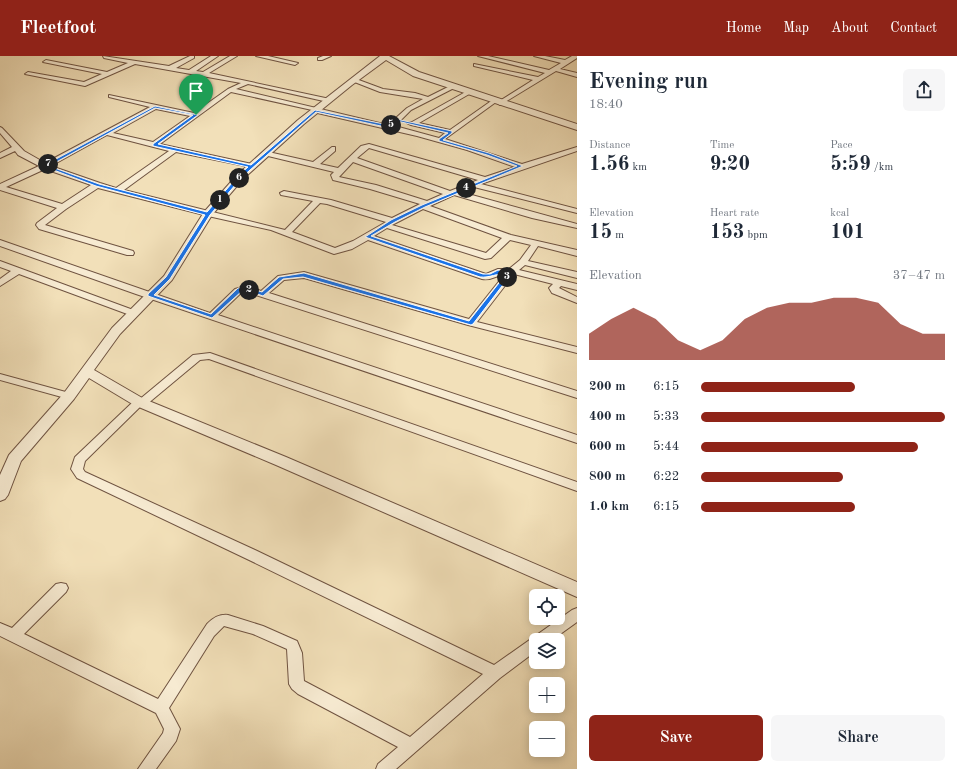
<!DOCTYPE html>
<meta charset="utf-8">
<style>
:root{--surface:#fff;--page:#f6f6f7;--text:#1f2937;--muted:#747a83;--accent:#8f2418}
body{margin:0;font-family:"Old Standard TT",serif;background:var(--page);color:var(--text);height:100vh;display:flex;flex-direction:column;font-size:15px;white-space:nowrap}
*{box-sizing:border-box;margin:0}
p{font-size:13px;color:var(--muted)}
.icon{flex:none;width:22px;height:22px;fill:none;stroke:currentColor;stroke-width:2;stroke-linecap:round;stroke-linejoin:round}
.map{position:relative;flex:1;overflow:hidden}
.details{display:flex;flex-direction:column;background:var(--surface);width:380px}
.details>*{flex:none}
.controls{position:absolute;left:529px;top:533px;display:grid;gap:8px}
.controls a{display:grid;place-items:center;width:36px;height:36px;border-radius:6px;background:var(--surface);box-shadow:0 2px 10px #0003;font-size:20px}
.pin{position:absolute;display:grid;place-items:center;width:34px;height:34px;color:#fff;margin:-41px -17px;border-radius:50% 50% 50% 0;rotate:-45deg;box-shadow:0 0 4px #0007}
.pin .icon{rotate:45deg}
.km{position:absolute;width:20px;height:20px;margin:-10px;border-radius:50%;background:#222;color:#fff;font-size:11px;line-height:20px;text-align:center}
.round{display:grid;place-items:center;flex:none;width:42px;height:42px;border-radius:6px;background:var(--page)}
.head{display:flex;align-items:center;justify-content:space-between;height:68px;padding:0 12px}
h1{font-size:22px;font-weight:700;line-height:30px}
.metrics{display:grid;grid-template-columns:repeat(3,1fr);gap:6px;height:68px;padding:4px 12px}
.metrics div{display:grid;align-content:center}
.metrics b{font-size:20px;font-weight:700}
.metrics small{font-size:11px;font-weight:400}
.metrics p{font-size:11px}
.chart{height:112px;padding:8px 12px}
.chart p{display:flex;justify-content:space-between}
.chart svg{width:100%;height:72px;margin-top:4px;fill:var(--accent);opacity:.7}
.action{display:flex;gap:8px;margin-top:auto;padding:8px 12px}
.action a{flex:1;height:46px;border-radius:6px;background:var(--accent);color:#fff;font-size:16px;font-weight:700;line-height:46px;text-align:center}
.action a+a{background:var(--page);color:var(--text)}
ul{padding:0 12px;list-style:none;font-size:13px}
li{display:grid;grid-template-columns:64px 48px 1fr;align-items:center;height:30px}
li i{height:10px;border-radius:5px;background:var(--accent)}
header{display:flex;align-items:center;gap:24px;box-sizing:border-box;height:56px;padding:0 20px;background:var(--accent);color:#fff}
header strong{font-size:19px}
nav{display:flex;gap:22px;margin-inline-start:auto;font-size:14px}
main{display:flex;flex:1;min-height:0}
.map>svg:first-child{display:block}
</style>
<header>
<strong>Fleetfoot</strong>
<nav><a>Home</a><a>Map</a><a>About</a><a>Contact</a></nav>
</header>
<main>
<div class="map">
<svg width="577" height="713" viewBox="0 0 577 713">
<rect width="100%" height="100%" fill="#f2e0b9"/>
<filter id="stains"><feTurbulence type="fractalNoise" baseFrequency=".005" numOctaves="4"/><feColorMatrix values="0 0 0 0 .2 0 0 0 0 .09 0 0 0 0 .02 0 0 0 .5 -.17"/></filter>
<radialGradient id="worn" r=".72"><stop offset=".6" stop-color="#630" stop-opacity="0"/><stop offset="1" stop-color="#630" stop-opacity=".3"/></radialGradient>
<g fill="none" stroke-linecap="round" stroke-linejoin="round">
<g stroke="#6f5341" stroke-width="2">
<g id="minor">
<path d="M103 0 169 10 190 0H194V2L176 12 189 14 211 0H218L196 15 203 16 230 0H237L209 17 330 43 331 44 328 46 248 28 236 33 388 69 407 52 423 43 380 36 352 25V23H356L383 33 415 37 428 41 452 29 455 31 454 32 411 54 395 70 439 82 445 77 411 69 407 67 412 66 469 34 472 36 471 37 419 67 450 74 494 43 496 44V46L445 83 522 108 577 91V95L481 128 577 153V157L474 131 461 136 577 168V172L532 162 454 139 430 150 511 179 577 194V200L538 190 528 205 577 216V222L525 209 519 214 577 228V234L561 230 559 232 577 241V247L552 237 549 232 553 228 514 218 477 266 577 291V297L468 269 304 222 284 224 269 237 577 335V342L246 236 241 237 218 259 577 379V387L136 238 0 190V184L210 257 235 233 246 230 261 235 278 220 304 216 469 263 504 219C496 219 491 225 482 223L368 184 352 193 334 198 271 174 208 160 98 132 66 153 45 169 133 195 134 197 133 199H127L39 173 36 169 37 167 57 152 0 134V128L39 110 18 99 15 95 0 102V97L12 91 0 77V71L2 72 24 95 45 107 150 51 109 41V39L194 57 228 33 241 27 135 8 85 30 25 18 28 16 84 26 102 18 43 6 46 4 107 16 128 7 104 2ZM231 36 312 54 313 56 417 80 467 94 515 111 485 121 369 88 361 90 338 112 320 108 335 95V91H332L313 106 264 95V99L334 116 331 119 333 124 370 133 420 148 392 162 331 144 284 135 280 137 281 139 313 145 285 174 124 134 176 96 255 112 256 110 252 108 160 88ZM156 53 190 60 153 86 113 77ZM107 79 169 95 116 132 100 127 51 110ZM369 92 478 124 450 135 357 102ZM353 106 443 138 427 145 376 129 339 121ZM45 113 91 129 62 148 6 131ZM320 147 327 148 386 166 353 185 335 192 292 176ZM423 153 502 182 486 197 392 169ZM387 172 485 203 491 202 510 184 531 189 520 204 509 213H498L486 218 374 180Z"/>
<polygon points="256,0 268,0 298,7 295,9"/>
<polygon points="323,0 331,0 322,4 318,4 318,2"/>
<polygon points="478,0 488,0 549,14 561,7 534,0 545,0 565,4 572,0 577,0 577,2 560,13 577,17 577,21 556,15 500,49 497,47 498,46 533,24 474,10 474,8 538,21 545,17"/>
<polygon points="0,205 136,255 138,257 133,260 130,259 19,218 0,230 0,223 11,215 0,211"/>
<path d="M210 297 577 426V435L209 303 200 304 146 349 141 350 85 405 83 413 85 416 255 494 494 609 572 554 577 552V566L552 584H536V595L500 622 396 713H376L378 708 398 691 298 638 292 633 289 628 287 593 253 578 224 570 214 580 169 652 180 673 176 685 156 713H138L163 677 164 673 156 657 0 580V567L12 572 56 528 61 527 66 528 68 532 66 536 24 578 158 643 207 568C213 562 219 558 228 559L263 570 297 585 302 597 304 625 410 681 483 618 245 502 77 422 71 413 75 401 135 344 140 343 193 299Z"/>
<polygon points="0,318 73,338 74,340 69,343 0,324"/>
</g>
</g>
<g stroke="#6f5341" stroke-width="2">
<polygon id="tertiary" points="380,0 389,0 419,16 577,68 577,74 413,20 386,4 352,29 304,68 243,123 212,159 172,224 120,278 94,314 144,343 286,401 577,526 577,541 276,409 134,349 89,322 74,343 21,405 8,439 5,443 0,445 0,419 9,399 64,337 112,272 164,220 204,156 237,119 298,64"/>
</g>
<use href="#minor" fill="#f7ebd2" fill-rule="evenodd"/>
<use href="#tertiary" fill="#f7ebd2" fill-rule="evenodd"/>
</g>
<path fill="#1a73e8" stroke="#fff" fill-rule="evenodd" d="M155 50 198 59 158 88 251 109 315 54 389 69 396 63 452 75V77L443 84 489 97 523 110 425 151 395 166 371 180 483 218H490L498 214 512 217 473 268 471 269 303 221 283 223 263 240 246 234 242 235 212 262 148 240V238L166 221 205 159 96 130 43 110ZM155 52 193 59 153 88V90L248 111 238 120 207 156 99 128 49 110ZM316 56 390 72 397 65 448 77 439 83V85L487 99 517 110 422 149 391 164 365 181 480 221C490 222 497 217 506 218L469 265 304 217 279 221 262 236 246 231 238 232 211 258 154 239 170 223 210 159 241 122Z"/>
<rect width="100%" height="100%" filter="url(#stains)"/>
<rect width="100%" height="100%" fill="url(#worn)"/>
</svg>
<div class="controls">
<a><svg class="icon" aria-label="locate" viewBox="0 0 24 24"><circle cx="12" cy="12" r="6"/><path d="M12 2v4M12 18v4M2 12h4M18 12h4"/></svg></a>
<a><svg class="icon" aria-label="layers" viewBox="0 0 24 24"><path d="M12 4l9 5-9 5-9-5zM3 14l9 5 9-5"/></svg></a>
<a>+</a>
<a>−</a>
</div>
<div class="pin" style="left:196px;top:59px;background:#1e9e55"><svg class="icon" aria-label="arrive" viewBox="0 0 24 24"><path d="M6 21V4h12l-3 4 3 4H6"/></svg></div>
<b class="km" style="left:220px;top:144px">1</b>
<b class="km" style="left:249px;top:234px">2</b>
<b class="km" style="left:507px;top:221px">3</b>
<b class="km" style="left:466px;top:132px">4</b>
<b class="km" style="left:391px;top:69px">5</b>
<b class="km" style="left:239px;top:122px">6</b>
<b class="km" style="left:48px;top:108px">7</b>
</div>
<section class="details">
<div class="head"><div><h1>Evening run</h1><p>18:40</p></div><a class="round"><svg class="icon" aria-label="share" viewBox="0 0 24 24"><path d="M12 15V3M7 8l5-5 5 5M5 13v7h14v-7"/></svg></a></div>
<div class="metrics">
<div><p>Distance</p><b>1.56<small> km</small></b></div>
<div><p>Time</p><b>9:20</b></div>
<div><p>Pace</p><b>5:59<small> /km</small></b></div>
</div>
<div class="metrics">
<div><p>Elevation</p><b>15<small> m</small></b></div>
<div><p>Heart rate</p><b>153<small> bpm</small></b></div>
<div><p>kcal</p><b>101</b></div>
</div>
<div class="chart"><p><span>Elevation</span>37–47 m</p>
<svg viewBox="0 0 160 44" preserveAspectRatio="none"><path d="M0 44V28L10 19L20 12L30 19L40 32L50 38L60 32L70 19L80 12L90 9L100 9L110 6L120 6L130 9L140 22L150 28L160 28V44z"/></svg>
</div>
<ul>
<li><b>200 m</b>6:15<i style="width:63%"></i></li>
<li><b>400 m</b>5:33<i style="width:100%"></i></li>
<li><b>600 m</b>5:44<i style="width:89%"></i></li>
<li><b>800 m</b>6:22<i style="width:58%"></i></li>
<li><b>1.0 km</b>6:15<i style="width:63%"></i></li>
</ul>
<div class="action"><a>Save</a><a>Share</a></div>
</section>
</main>
